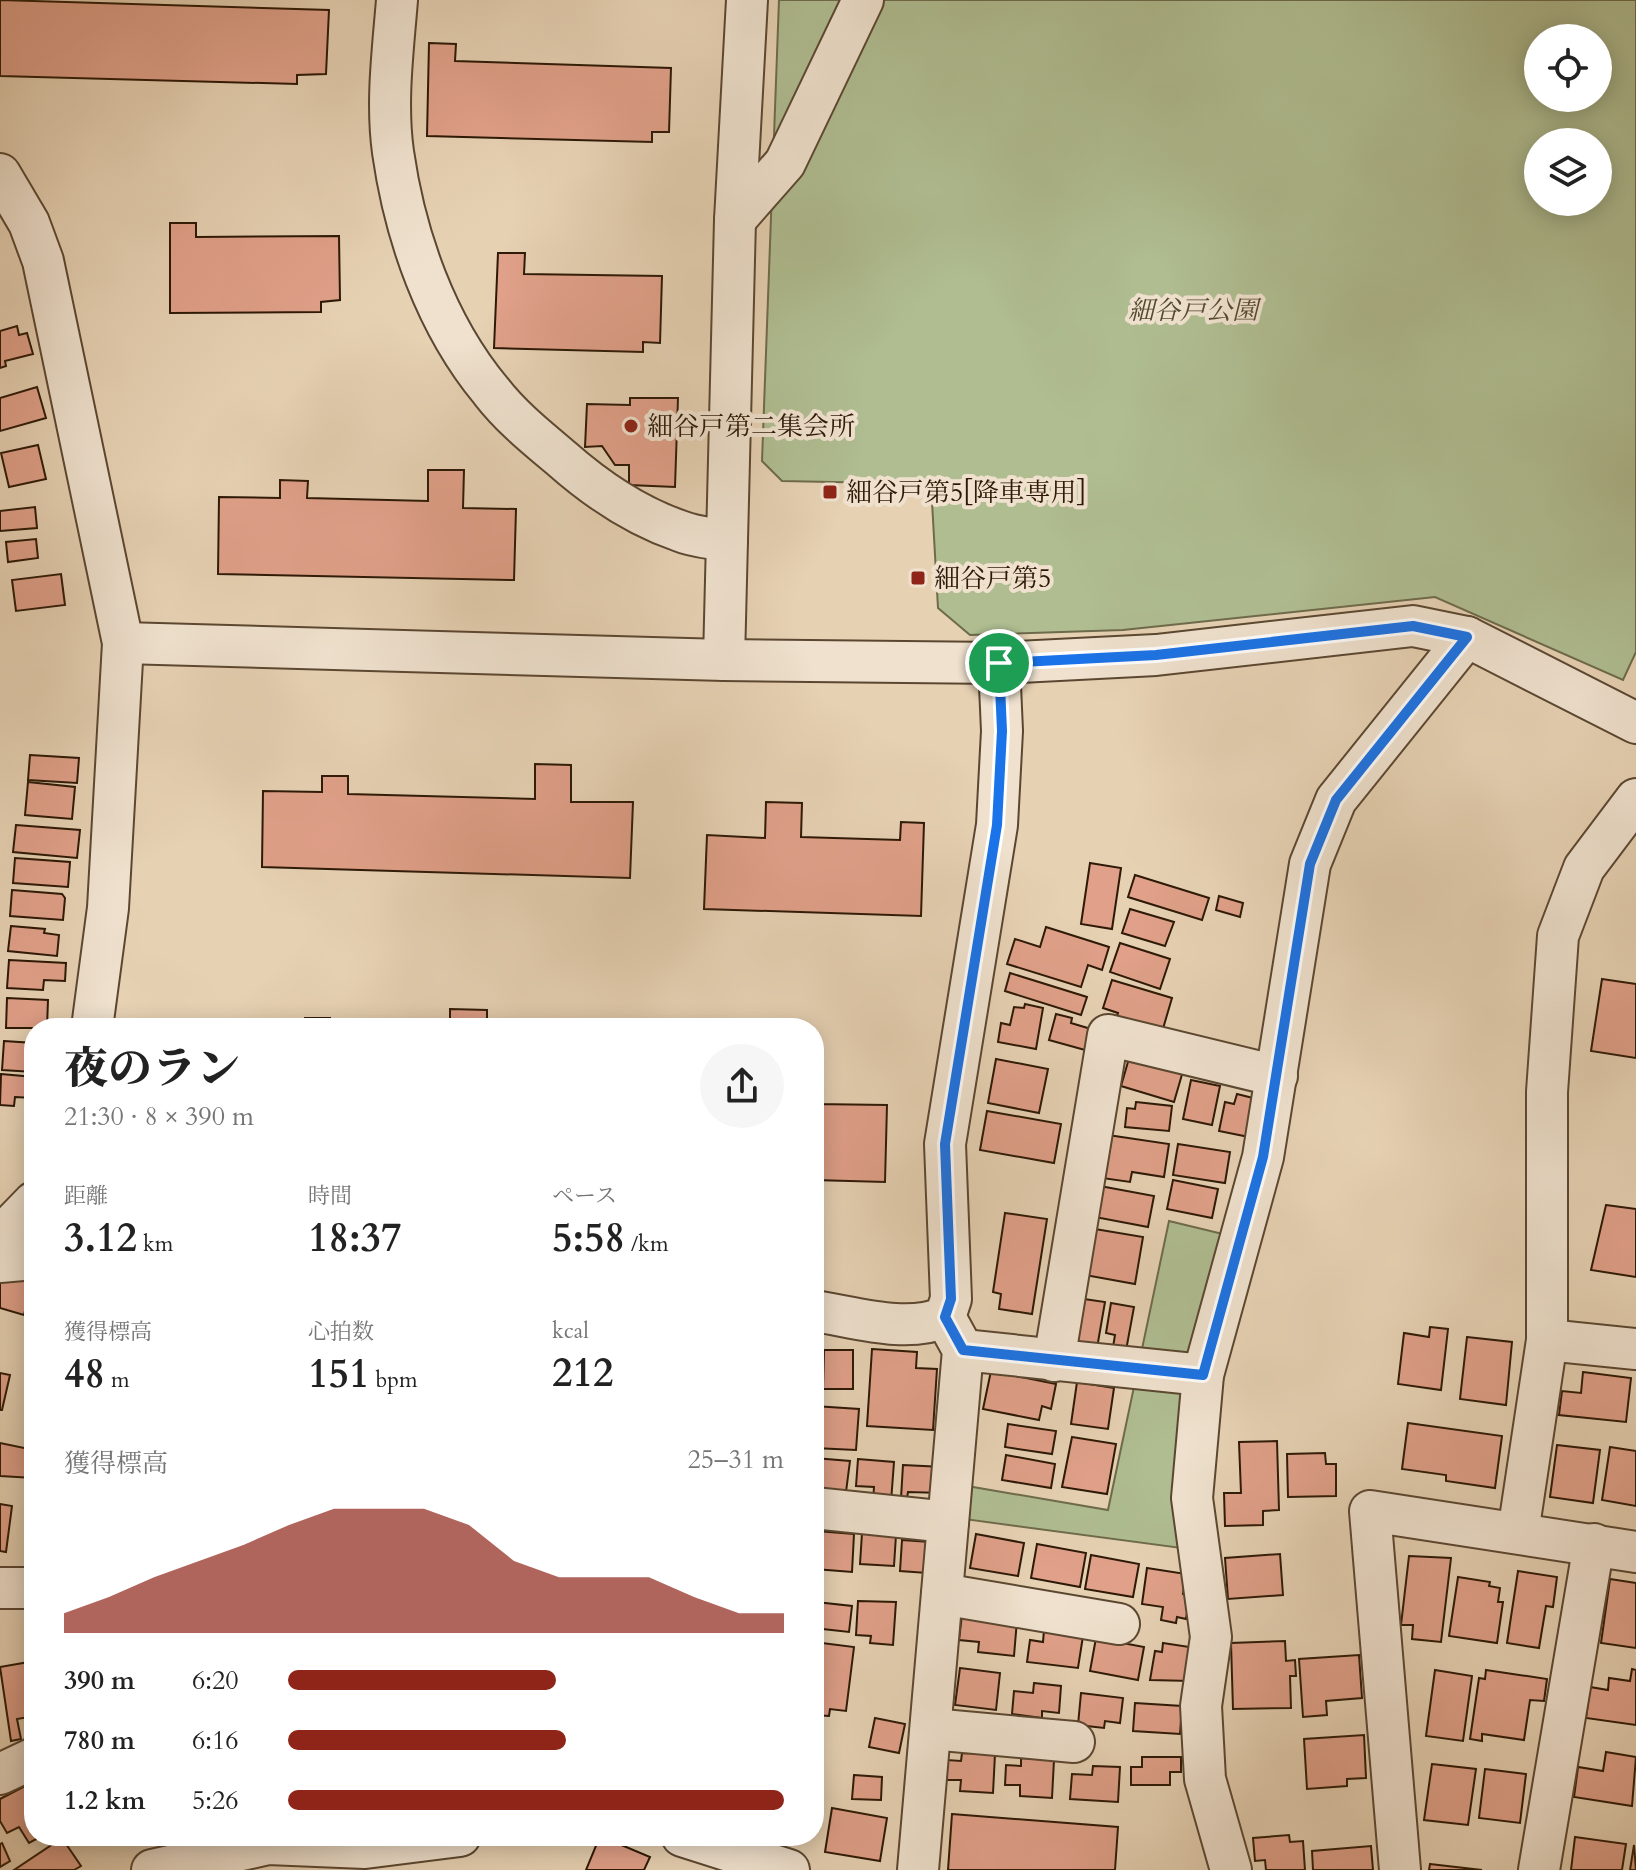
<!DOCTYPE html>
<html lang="ja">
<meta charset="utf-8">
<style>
:root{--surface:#fff;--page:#f6f6f6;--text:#222;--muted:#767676;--accent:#8f2418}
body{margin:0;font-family:Cardo,"Noto Serif JP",serif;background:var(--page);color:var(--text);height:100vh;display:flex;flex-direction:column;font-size:30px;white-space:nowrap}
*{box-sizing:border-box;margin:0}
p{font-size:26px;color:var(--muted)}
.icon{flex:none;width:44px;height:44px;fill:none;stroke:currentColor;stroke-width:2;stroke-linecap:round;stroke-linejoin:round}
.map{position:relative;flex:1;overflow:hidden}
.details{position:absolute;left:24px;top:1018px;width:800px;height:828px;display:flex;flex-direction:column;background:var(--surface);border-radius:32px;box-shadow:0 4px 20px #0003}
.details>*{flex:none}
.controls{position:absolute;left:1524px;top:24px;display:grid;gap:16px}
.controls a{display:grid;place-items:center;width:88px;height:88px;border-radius:50%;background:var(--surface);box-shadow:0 4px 20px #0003;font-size:40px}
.pin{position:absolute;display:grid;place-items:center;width:68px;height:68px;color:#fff;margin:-34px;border:4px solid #fff;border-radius:50%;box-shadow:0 2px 8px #0007}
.round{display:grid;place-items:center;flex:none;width:84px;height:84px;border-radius:42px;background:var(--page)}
.headline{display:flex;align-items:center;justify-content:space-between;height:136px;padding:0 40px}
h1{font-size:44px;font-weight:800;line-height:60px}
.stats{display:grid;grid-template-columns:repeat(3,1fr);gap:12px;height:136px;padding:8px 40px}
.stats div{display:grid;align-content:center}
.stats b{font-size:40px;font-weight:800}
.stats small{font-size:22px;font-weight:400}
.stats p{font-size:22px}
.chart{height:224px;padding:16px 40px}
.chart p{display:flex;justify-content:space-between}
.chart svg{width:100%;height:144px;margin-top:8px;fill:var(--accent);opacity:.7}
ul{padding:0 40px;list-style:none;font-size:26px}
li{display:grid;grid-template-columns:128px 96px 1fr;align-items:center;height:60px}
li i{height:20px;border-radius:10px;background:var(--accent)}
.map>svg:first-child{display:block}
</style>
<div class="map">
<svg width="1636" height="1870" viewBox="0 0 1636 1870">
<rect width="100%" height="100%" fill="#e6d1b3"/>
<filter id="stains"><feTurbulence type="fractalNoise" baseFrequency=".0025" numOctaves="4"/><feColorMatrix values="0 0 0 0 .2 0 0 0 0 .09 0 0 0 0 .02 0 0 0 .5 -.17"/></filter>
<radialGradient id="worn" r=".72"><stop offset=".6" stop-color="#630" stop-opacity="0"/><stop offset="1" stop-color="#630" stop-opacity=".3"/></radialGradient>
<g fill="#afbd91" stroke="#6e6b4c" stroke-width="2" fill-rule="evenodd">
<path d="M779 0H1636V652L1623 680 1435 597 1123 630 970 635 938 608 931 484 782 481 762 461ZM1538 38H1598V98H1538ZM1538 142H1598V202H1538Z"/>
<polygon points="1169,1221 1227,1235 1181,1548 964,1519 967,1486 1108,1510"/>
</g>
<g fill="#e0a089" stroke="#2d1906" stroke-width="2">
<polygon points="0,0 329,10 326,74 297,75 297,84 0,76"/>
<polygon points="429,43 456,44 455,61 671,68 669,132 652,132 652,142 427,136"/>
<polygon points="170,223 196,223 196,237 339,236 340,300 321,302 321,312 170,313"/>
<polygon points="498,253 525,253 524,274 662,276 660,343 643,342 643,352 494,348"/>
<polygon points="17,326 19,335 27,333 33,354 5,361 6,366 0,368 0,331"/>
<polygon points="37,387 46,418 0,431 0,398"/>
<polygon points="630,398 678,398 675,487 629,485 629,465 615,465 602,446 585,447 587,404 630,405"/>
<polygon points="38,445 46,479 9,487 1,453"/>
<polygon points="428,470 464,470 463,508 516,509 514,580 218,574 219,497 280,498 280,480 308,481 307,498 428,501"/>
<polygon points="35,507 37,528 0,531 0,511"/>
<polygon points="36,539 38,558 8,562 6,542"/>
<polygon points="61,574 65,605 16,611 12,580"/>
<polygon points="30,755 79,758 77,783 28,780"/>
<polygon points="535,764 571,765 571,802 633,802 630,878 262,867 263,791 322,792 322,776 348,776 348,794 535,799"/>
<polygon points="28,782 75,787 72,819 25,815"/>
<polygon points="766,802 802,803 801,837 900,840 901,822 924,823 921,916 704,909 707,835 765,838"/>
<polygon points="16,825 80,830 77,858 13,852"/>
<polygon points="15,858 70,862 68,887 13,883"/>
<polygon points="1090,863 1121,868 1112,929 1081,924"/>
<polygon points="1135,875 1209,898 1202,920 1128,897"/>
<polygon points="12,890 62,894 65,898 63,920 10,916"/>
<polygon points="1219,896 1243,903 1240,917 1216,910"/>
<polygon points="1130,909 1174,922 1165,946 1122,933"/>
<polygon points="11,926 45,929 44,933 59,935 57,956 8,951"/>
<polygon points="1046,927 1109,947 1102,970 1088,965 1081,987 1007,964 1015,939 1040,947"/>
<polygon points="1120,943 1170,959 1160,989 1110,972"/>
<polygon points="9,960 66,963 65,981 44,980 43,990 7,988"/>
<polygon points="1010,973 1087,997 1081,1015 1005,991"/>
<polygon points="1602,979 1636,984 1636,1058 1591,1051"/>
<polygon points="1112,980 1172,998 1162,1032 1116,1019 1118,1013 1103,1008"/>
<polygon points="7,998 48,1000 47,1028 6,1028"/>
<polygon points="1025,1004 1043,1008 1036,1049 998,1042 1001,1023 1010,1025 1014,1007 1024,1008"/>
<polygon points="450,1009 487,1010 487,1028 450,1028"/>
<polygon points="1056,1014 1072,1018 1071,1023 1091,1029 1085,1050 1049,1040"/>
<polygon points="305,1018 330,1018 330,1028 304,1028"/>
<polygon points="4,1041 34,1043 34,1072 2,1070"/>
<polygon points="1130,1055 1183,1071 1174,1102 1121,1086"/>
<polygon points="996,1059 1048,1069 1039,1113 988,1103"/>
<polygon points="1,1074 34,1077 34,1098 15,1097 14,1106 0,1105"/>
<polygon points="1191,1080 1220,1086 1212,1125 1183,1119"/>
<polygon points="814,1086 815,1104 887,1105 885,1182 814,1180"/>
<polygon points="1237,1094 1257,1099 1249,1137 1219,1131 1225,1102 1234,1104"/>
<polygon points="1136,1102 1172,1106 1169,1131 1125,1127 1127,1108 1135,1109"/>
<polygon points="987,1111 1061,1124 1054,1163 980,1150"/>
<polygon points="1108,1135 1169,1144 1164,1177 1132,1172 1130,1182 1102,1178"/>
<polygon points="1178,1144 1230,1152 1225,1183 1173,1175"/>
<polygon points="1173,1180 1218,1189 1212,1218 1167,1209"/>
<polygon points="1100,1186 1154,1196 1148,1227 1095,1217"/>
<polygon points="1606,1205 1636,1209 1636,1277 1591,1270"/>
<polygon points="1005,1213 1047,1219 1032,1314 999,1309 1001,1294 993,1292"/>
<polygon points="1095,1229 1143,1237 1135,1284 1085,1275"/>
<polygon points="34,1274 24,1315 0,1308 0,1277"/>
<polygon points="1084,1299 1105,1302 1097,1348 1077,1345"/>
<polygon points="1111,1303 1134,1307 1125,1356 1112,1353 1115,1335 1106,1333"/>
<polygon points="1430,1327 1448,1329 1441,1390 1398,1384 1404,1333 1429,1337"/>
<polygon points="1467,1337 1512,1342 1506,1405 1460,1399"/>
<polygon points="872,1349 917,1352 916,1368 937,1369 933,1430 867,1426"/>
<polygon points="824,1350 853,1350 853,1389 823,1389"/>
<polygon points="991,1371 1056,1384 1051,1409 1042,1406 1039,1420 983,1409"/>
<polygon points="1583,1372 1631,1378 1626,1422 1559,1415 1562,1391 1581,1393"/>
<polygon points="0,1373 10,1375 2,1410 0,1410"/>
<polygon points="1077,1382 1114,1388 1108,1429 1071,1424"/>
<polygon points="814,1406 859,1409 856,1450 814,1448"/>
<polygon points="1408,1423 1502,1436 1495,1488 1446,1481 1446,1475 1402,1469"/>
<polygon points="1008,1424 1056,1431 1052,1454 1005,1447"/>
<polygon points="1072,1437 1116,1444 1107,1494 1062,1487"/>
<polygon points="1277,1441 1279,1510 1263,1511 1263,1525 1225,1526 1224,1493 1241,1493 1239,1442"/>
<polygon points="0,1443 34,1450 33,1478 0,1476"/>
<polygon points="1557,1445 1600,1450 1593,1503 1550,1497"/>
<polygon points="1610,1447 1636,1451 1636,1506 1602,1500"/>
<polygon points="1325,1453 1326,1464 1336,1464 1336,1496 1288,1497 1287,1454"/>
<polygon points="1006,1455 1055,1464 1051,1488 1002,1480"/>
<polygon points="814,1458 850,1461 846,1492 814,1489"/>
<polygon points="858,1459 894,1462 891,1502 873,1501 874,1487 856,1486"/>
<polygon points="903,1465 943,1467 942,1493 908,1492 907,1498 901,1498"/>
<polygon points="0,1504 12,1506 6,1552 0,1551"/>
<polygon points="817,1531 854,1534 852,1572 815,1569"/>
<polygon points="862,1533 896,1535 894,1566 860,1564"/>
<polygon points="976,1534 1024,1543 1018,1576 970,1568"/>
<polygon points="902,1540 930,1542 927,1573 900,1571"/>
<polygon points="1037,1544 1086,1553 1080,1587 1031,1578"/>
<polygon points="1280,1554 1283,1595 1228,1599 1225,1558"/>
<polygon points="1091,1555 1139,1564 1133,1597 1085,1589"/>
<polygon points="1409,1556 1451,1558 1441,1642 1412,1639 1413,1625 1401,1625"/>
<polygon points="1147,1568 1186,1574 1183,1594 1190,1596 1186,1619 1177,1617 1176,1623 1161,1620 1163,1607 1142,1604"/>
<polygon points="1518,1571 1557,1577 1553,1607 1546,1606 1539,1648 1507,1643"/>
<polygon points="1458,1577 1490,1582 1489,1586 1500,1588 1498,1602 1503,1602 1497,1643 1449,1636"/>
<polygon points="1610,1579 1636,1583 1636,1648 1601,1643"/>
<polygon points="858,1601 896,1602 893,1645 870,1643 871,1636 856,1635"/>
<polygon points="816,1602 852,1606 849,1632 814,1628"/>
<polygon points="34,1607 34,1644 28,1643"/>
<polygon points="962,1615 1017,1620 1014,1656 978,1652 979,1642 959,1640"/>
<polygon points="1044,1630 1083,1636 1078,1668 1027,1662 1030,1640 1043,1642"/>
<polygon points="1096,1638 1144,1647 1138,1680 1090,1671"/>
<polygon points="1285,1641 1286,1661 1295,1660 1296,1676 1290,1676 1291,1708 1233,1709 1231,1643"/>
<polygon points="814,1642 854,1647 846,1711 830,1709 829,1716 814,1715"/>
<polygon points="1163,1643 1196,1648 1191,1681 1150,1680 1155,1651 1162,1652"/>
<polygon points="1359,1655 1362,1698 1326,1701 1327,1715 1303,1717 1299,1659"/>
<polygon points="29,1662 34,1696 25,1698 29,1717 17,1719 21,1739 11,1741 0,1667"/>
<polygon points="960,1668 1000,1673 996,1710 955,1705"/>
<polygon points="1632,1669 1636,1670 1636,1725 1586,1718 1590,1687 1608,1690 1609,1678 1630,1681"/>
<polygon points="1435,1670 1472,1676 1463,1741 1426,1736"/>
<polygon points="1486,1670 1547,1679 1544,1701 1530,1700 1524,1740 1482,1734 1482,1741 1470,1739 1479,1678 1485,1679"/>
<polygon points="1034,1683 1061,1686 1059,1713 1042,1711 1042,1718 1012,1714 1014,1691 1033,1693"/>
<polygon points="1081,1693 1123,1698 1120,1723 1105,1721 1104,1728 1078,1725"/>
<polygon points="1135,1703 1182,1706 1180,1734 1133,1731"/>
<polygon points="875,1718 905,1724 899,1753 869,1747"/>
<polygon points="1364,1735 1366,1778 1347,1779 1347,1786 1307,1789 1304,1739"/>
<polygon points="1606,1752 1636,1757 1632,1806 1574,1797 1578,1767 1603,1771"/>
<polygon points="962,1753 995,1754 993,1793 960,1791 961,1780 946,1780 947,1760 961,1761"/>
<polygon points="1142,1757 1181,1757 1181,1772 1170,1772 1170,1785 1131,1785 1131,1767 1142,1767"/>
<polygon points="1021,1758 1054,1760 1052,1798 1020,1796 1020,1785 1005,1785 1006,1765 1021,1766"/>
<polygon points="1432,1764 1476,1769 1468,1825 1424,1820"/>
<polygon points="1093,1766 1120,1767 1118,1802 1070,1799 1072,1774 1092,1775"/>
<polygon points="1485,1769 1526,1774 1520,1823 1479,1818"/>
<polygon points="854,1775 882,1777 881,1800 852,1799"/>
<polygon points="27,1785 34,1798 34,1836 42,1836 29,1843 19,1827 7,1833 0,1821 0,1799"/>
<polygon points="832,1808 887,1818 880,1861 825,1852"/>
<polygon points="952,1814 1118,1827 1115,1870 948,1870"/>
<polygon points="1289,1835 1290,1842 1303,1841 1305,1870 1266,1870 1265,1860 1255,1861 1253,1838"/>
<polygon points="600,1836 650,1857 644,1870 586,1870"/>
<polygon points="1575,1837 1626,1844 1622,1870 1571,1870"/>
<polygon points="62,1838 81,1866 74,1870 14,1870"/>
<polygon points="2,1843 10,1861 0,1867 0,1844"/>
<polygon points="1634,1845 1636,1870 1630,1870"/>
<polygon points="1371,1846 1373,1870 1313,1870 1312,1851"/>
<polygon points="1430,1864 1482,1870 1429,1870"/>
</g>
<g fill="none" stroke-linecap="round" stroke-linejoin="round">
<g stroke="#5b4731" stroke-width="44">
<g id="minor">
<path d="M397 0C393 50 386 102 393 152 405 236 436 325 491 391 511 417 536 437 561 458 596 489 636 516 680 531 694 537 712 538 727 541"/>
<polyline points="0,174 29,223 43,261 123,643 108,908 92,1028"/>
<polyline points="735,220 785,163 863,0"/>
<polyline points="123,643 724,660 999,663 1156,655 1413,626 1467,637 1636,723"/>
<polyline points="724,660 735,220 747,0"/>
<polyline points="0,1237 34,1202"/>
<polyline points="0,1262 34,1259"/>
<path d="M814 1311C855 1317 906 1334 945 1317L951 1299 945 1144 997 825 1002 731 999 663"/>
<polyline points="1547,1340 1636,1349"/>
<polyline points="963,1350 1203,1375"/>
<polyline points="1054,1361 1108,1035 1277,1076"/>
<polyline points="814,1508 948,1522"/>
<polyline points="1518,1533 1547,1340 1547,1092 1558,936 1584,868 1636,799"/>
<polyline points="0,1588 25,1588"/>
<polyline points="942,1594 1119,1624"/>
<polyline points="931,1729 1074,1742"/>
<polyline points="0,1774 34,1758"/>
<polyline points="682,1836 789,1870"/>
<polyline points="152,1870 268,1844 365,1848 460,1836"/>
<polyline points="918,1870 963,1350 945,1317"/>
<polyline points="1231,1870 1205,1779 1201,1706 1211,1637 1192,1498 1203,1375 1263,1157 1310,864 1336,800 1467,637"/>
<polyline points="1400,1870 1370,1511 1636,1552"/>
<polyline points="1539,1870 1594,1544"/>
</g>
</g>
<use href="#minor" stroke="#efe1ce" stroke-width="40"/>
</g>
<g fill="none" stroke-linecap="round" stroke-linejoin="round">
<g stroke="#fff" stroke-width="16">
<polygon id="route" points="1413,626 1467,637 1336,800 1310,864 1263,1157 1203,1375 963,1350 945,1317 951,1299 945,1144 997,825 1002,731 999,663 1156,655"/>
</g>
<use href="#route" stroke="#1a73e8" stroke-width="10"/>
</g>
<g fill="#8f2418" stroke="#efe1ce" stroke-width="3">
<circle cx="631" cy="426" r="8"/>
<rect x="822" y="484" width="16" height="16" rx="4"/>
<rect x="910" y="570" width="16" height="16" rx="4"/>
</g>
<g text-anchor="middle" stroke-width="8" stroke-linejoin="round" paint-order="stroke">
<g font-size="26" font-style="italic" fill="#544a30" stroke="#efe1ce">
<text x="1193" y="319">細谷戸公園</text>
</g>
<g font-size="26" fill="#2d1906" stroke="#efe1ce" text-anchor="start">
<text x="647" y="435">細谷戸第二集会所</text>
<text x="846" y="501">細谷戸第5[降車専用]</text>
<text x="934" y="587">細谷戸第5</text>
</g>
</g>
<rect width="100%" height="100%" filter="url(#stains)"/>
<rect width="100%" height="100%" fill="url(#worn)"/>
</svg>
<div class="controls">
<a><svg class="icon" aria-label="locate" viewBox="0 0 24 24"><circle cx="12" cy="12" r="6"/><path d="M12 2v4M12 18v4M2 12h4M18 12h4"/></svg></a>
<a><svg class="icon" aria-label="layers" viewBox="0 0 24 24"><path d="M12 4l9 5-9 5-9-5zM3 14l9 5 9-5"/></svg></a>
</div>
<div class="pin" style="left:999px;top:663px;background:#1e9e55"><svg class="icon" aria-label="arrive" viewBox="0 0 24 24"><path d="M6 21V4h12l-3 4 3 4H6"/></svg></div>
<section class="details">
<div class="headline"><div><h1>夜のラン</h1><p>21:30 · 8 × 390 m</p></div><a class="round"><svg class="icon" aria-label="share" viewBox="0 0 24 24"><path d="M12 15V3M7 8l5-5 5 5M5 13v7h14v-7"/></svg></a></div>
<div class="stats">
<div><p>距離</p><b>3.12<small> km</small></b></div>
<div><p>時間</p><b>18:37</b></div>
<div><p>ペース</p><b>5:58<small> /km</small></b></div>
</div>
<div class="stats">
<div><p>獲得標高</p><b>48<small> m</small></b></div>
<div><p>心拍数</p><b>151<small> bpm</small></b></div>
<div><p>kcal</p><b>212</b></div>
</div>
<div class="chart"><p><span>獲得標高</span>25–31 m</p>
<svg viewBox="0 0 160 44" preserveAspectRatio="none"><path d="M0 44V38L10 33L20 27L30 22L40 17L50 11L60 6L70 6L80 6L90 11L100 22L110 27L120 27L130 27L140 33L150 38L160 38V44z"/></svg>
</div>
<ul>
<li><b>390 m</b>6:20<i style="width:54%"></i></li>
<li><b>780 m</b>6:16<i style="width:56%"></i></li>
<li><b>1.2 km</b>5:26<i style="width:100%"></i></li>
</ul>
</section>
</div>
